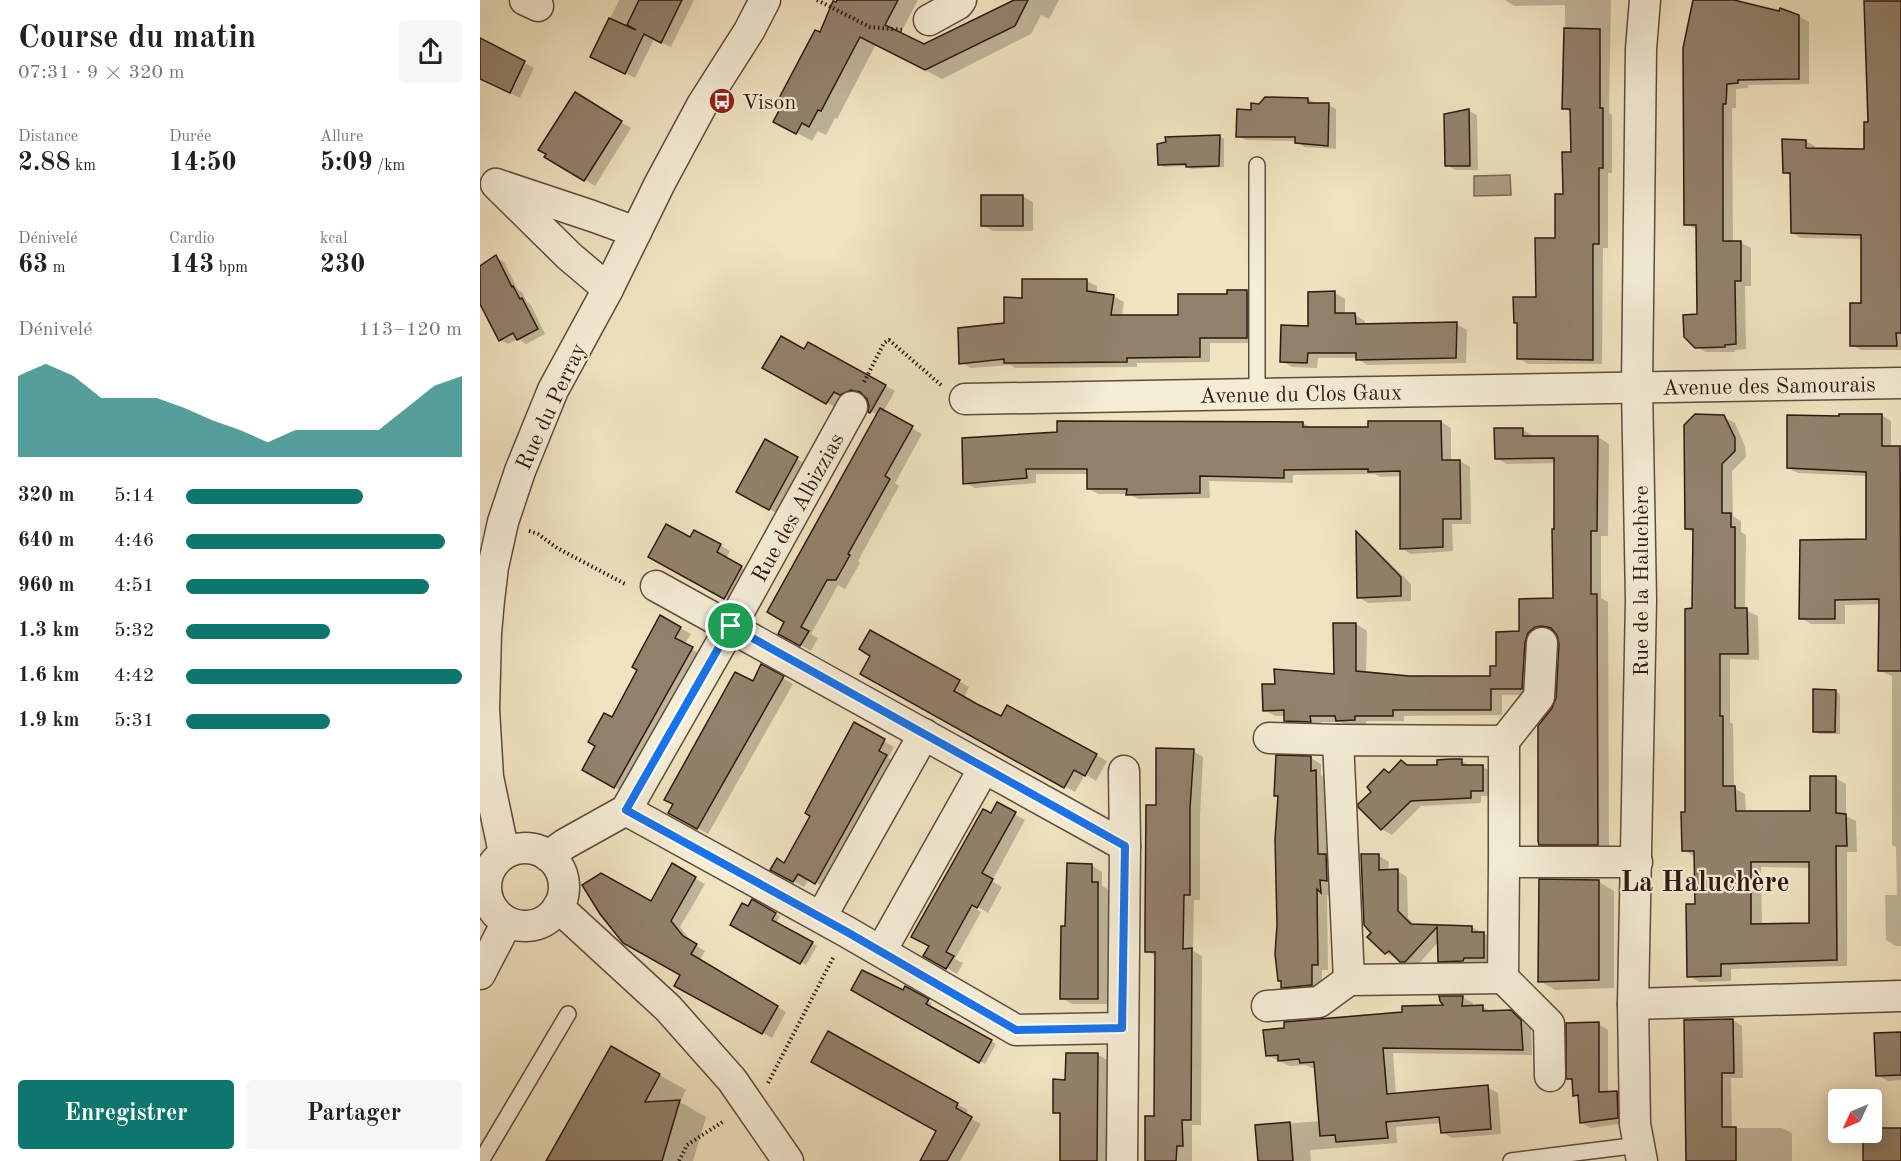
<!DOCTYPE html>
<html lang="fr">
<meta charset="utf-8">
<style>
:root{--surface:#fff;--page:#f6f6f6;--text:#222;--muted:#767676;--accent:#0f766e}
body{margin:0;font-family:"Old Standard TT",serif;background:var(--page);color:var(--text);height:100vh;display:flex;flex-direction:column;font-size:22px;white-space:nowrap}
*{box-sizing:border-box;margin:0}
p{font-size:20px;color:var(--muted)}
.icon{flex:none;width:33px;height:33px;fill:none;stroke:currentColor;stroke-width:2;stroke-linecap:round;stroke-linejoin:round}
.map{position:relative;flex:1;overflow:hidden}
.drawer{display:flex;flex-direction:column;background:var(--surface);width:480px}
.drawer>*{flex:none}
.needle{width:39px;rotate:226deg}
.fabs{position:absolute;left:1348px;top:1089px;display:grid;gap:12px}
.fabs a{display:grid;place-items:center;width:54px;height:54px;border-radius:6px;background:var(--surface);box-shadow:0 3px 15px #0003;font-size:30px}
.pin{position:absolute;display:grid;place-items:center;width:51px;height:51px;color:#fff;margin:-26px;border:3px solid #fff;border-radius:50%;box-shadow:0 2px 6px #0007}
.round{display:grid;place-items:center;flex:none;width:63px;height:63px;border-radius:6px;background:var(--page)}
.summary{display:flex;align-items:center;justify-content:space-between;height:102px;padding:0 18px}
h1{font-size:33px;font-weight:800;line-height:45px}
.stats{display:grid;grid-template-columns:repeat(3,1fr);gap:9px;height:102px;padding:6px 18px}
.stats div{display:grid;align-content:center}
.stats b{font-size:26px;font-weight:800}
.stats small{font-size:16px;font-weight:400}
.stats p{font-size:16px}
.chart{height:168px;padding:12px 18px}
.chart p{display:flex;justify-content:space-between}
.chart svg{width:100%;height:108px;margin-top:6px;fill:var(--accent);opacity:.7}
.action{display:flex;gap:12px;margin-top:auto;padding:12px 18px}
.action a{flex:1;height:69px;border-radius:6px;background:var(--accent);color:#fff;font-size:24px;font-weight:800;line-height:69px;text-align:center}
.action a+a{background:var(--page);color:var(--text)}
ul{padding:0 18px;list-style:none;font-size:20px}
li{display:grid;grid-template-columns:96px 72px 1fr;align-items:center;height:45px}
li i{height:15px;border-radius:8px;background:var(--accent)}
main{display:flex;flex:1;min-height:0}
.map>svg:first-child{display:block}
</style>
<main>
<section class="drawer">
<div class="summary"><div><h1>Course du matin</h1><p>07:31 · 9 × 320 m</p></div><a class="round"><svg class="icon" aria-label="share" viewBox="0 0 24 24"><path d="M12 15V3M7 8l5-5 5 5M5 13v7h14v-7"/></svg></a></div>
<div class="stats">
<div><p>Distance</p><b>2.88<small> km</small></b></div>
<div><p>Durée</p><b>14:50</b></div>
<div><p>Allure</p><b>5:09<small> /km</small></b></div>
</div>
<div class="stats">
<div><p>Dénivelé</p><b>63<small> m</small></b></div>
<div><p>Cardio</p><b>143<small> bpm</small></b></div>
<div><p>kcal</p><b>230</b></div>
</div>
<div class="chart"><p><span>Dénivelé</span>113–120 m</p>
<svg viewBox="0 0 160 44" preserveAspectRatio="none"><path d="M0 44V11L10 6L20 11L30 20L40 20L50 20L60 24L70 29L80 33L90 38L100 33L110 33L120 33L130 33L140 24L150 15L160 11V44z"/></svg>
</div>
<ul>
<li><b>320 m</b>5:14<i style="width:64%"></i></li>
<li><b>640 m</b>4:46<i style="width:94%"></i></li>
<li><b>960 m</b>4:51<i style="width:88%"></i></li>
<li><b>1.3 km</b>5:32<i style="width:52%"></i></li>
<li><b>1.6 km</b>4:42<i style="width:100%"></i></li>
<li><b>1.9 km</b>5:31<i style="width:52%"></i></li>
</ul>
<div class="action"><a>Enregistrer</a><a>Partager</a></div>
</section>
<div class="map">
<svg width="1421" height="1161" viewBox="0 0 1421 1161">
<rect width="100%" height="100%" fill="#efe3c0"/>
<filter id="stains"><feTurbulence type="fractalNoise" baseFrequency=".00333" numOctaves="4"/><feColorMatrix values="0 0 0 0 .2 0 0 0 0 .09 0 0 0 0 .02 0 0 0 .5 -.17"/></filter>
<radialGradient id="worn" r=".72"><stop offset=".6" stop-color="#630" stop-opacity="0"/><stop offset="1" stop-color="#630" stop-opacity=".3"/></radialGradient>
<polygon fill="#ad9e84" stroke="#7a6956" stroke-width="1.5" points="1030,175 1031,195 994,196 994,176"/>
<g fill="#0003" fill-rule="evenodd">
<polygon points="139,0 214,0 191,47 174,39 155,78 112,56"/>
<polygon points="359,0 438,0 420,34 444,45 534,2 531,0 579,0 569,19 561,15 551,34 462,79 396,44 357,119 355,118 346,135 338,131 332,141 311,130 341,35"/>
<polygon points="1025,0 1131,0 1129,113 1132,115 1132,173 1128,173 1128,248 1123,248 1122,364 1048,364 1038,358 1038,324 1035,322 1057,299 1076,239 1092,153 1092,113 1084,108 1085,5 1034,6"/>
<polygon points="1215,0 1243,0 1318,16 1329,22 1329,84 1268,85 1268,88 1256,89 1256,108 1252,108 1253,243 1261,243 1271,248 1271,286 1265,286 1266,349 1254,350 1255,352 1226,352 1216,346 1219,316 1218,230 1206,224"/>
<polygon points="1386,0 1421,0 1421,350 1381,350 1371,345 1383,304 1382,239 1321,238 1312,233 1312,176 1304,172 1326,141 1335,146 1335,150 1385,151 1389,124"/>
<polygon points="0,40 54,68 40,98 0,78"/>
<polygon points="828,99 837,104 848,105 856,109 856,149 824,147 816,141 766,140 758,136 772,111 779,105"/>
<polygon points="105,100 151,128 115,186 67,156"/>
<polygon points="989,111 997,115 998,170 975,170 967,165 966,115"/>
<polygon points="739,136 744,139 744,167 712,169 707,166 684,167 680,164"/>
<polygon points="542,196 553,202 553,231 513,231 503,225"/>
<polygon points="16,257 24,262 38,290 42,292 47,302 51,305 65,334 46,344 38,339 28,344 20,340 0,300 0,268"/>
<polygon points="606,281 617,286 617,294 633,296 644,302 642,317 700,317 767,292 777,297 777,343 730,343 730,362 657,363 657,367 535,368 530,365 491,368 481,363 526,324 543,299"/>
<polygon points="855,293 865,299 865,315 875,315 885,321 885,325 976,324 987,330 986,363 887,365 877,358 838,358 837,368 812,367 802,361"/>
<polygon points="329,344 415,391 403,412 442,434 415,483 419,486 378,561 380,563 365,589 358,585 331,634 338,638 331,651 300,633 398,415 390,411 391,406 386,395 382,394 357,408 284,368 324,351"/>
<polygon points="1401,415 1411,421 1411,448 1421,448 1421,946 1416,946 1406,940 1405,895 1417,895 1416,847 1412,845 1412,676 1400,671 1401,604 1365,605 1365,624 1331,624 1321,618 1387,541 1387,476 1318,473 1308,468 1360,418"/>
<path d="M1243 417 1255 423 1265 446 1266 457 1252 471 1253 516 1261 521V532L1266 535 1265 610 1278 616 1279 660 1250 659V722L1253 724 1254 788 1265 794 1266 813H1332L1355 778 1366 784V816L1376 821 1377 852H1367V966L1251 969V981L1220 982 1209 976 1216 906 1215 857 1204 850 1207 813 1215 533 1206 529ZM1281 867 1330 868 1331 924 1282 925Z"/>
<polygon points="961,422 971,428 971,461 980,461 990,467 991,524 972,524 973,551 931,554 921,548 921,476 900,477 895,474 813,475 813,483 729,481 730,498 658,499 648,494 618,494 608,488 608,474 556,474 556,483 495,488 485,483 578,434 578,423 823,423 832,428 889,428"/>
<path d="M1043 430 1054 436 1118 437 1129 444 1128 536H1121V598L1128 602 1129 850H1072L1061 844 1074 708 1078 698 1081 644 1078 634 1074 631 1066 633 1053 695H1022V715L924 716V721H886V726H868L860 722H841V727H816L805 720V716H795L784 710 856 676 876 624 887 631 886 673 929 677 1012 678 1040 632 1074 599 1076 463 1027 464 1016 458ZM1060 621 1061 624 1049 634V630Z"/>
<polygon points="286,441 327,465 300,515 258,492"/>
<polygon points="878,534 886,539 931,584 931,601 888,603 878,597"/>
<polygon points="211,539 240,545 250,551 246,559 271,573 255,603 170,556"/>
<polygon points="181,617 211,634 204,645 222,655 145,793 104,769 159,670"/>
<polygon points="390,632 489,687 484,698 522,718 528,707 627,761 616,781 605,774 595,792 382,673 392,656"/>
<polygon points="282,666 313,684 228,834 190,813 274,683"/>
<polygon points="1355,691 1360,694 1360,734 1339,734 1334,731"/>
<polygon points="374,724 414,747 408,758 416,762 346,888 329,878 324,887 292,869 305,865 332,816"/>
<polygon points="713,751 723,757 720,815 720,900 714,900 713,951 722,956 721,1125 712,1125 712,1161 666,1161 676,1118 677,957 667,951 677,807"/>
<polygon points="831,758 841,764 841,775 846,778 847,857 856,862 851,897 847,895 848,970 842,970 842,990 813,993 803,987 802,982 799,981 799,797 796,795"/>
<polygon points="982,761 992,767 1003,767 1013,773 1013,796 1001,796 1001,803 941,806 912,835 902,829 910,774 922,762 930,767 959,767"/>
<polygon points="518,804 545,820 512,881 522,887 508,913 486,900 484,902 501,912 475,959 483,963 477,974 445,955"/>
<polygon points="899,856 909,862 908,871 917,871 927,877 928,918 935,925 992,927 1014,939 1014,963 993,963 993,966 970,967 960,961 959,941 936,967 932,967 917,957 916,959 906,953 893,933"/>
<polygon points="192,865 225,884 200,927 212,943 225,951 220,960 306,1012 292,1038 196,985 202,975 172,903"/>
<polygon points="588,865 612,866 622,872 622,886 628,889 628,1004 592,1004 582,998"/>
<polygon points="1119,882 1134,891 1134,988 1075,990 1060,981"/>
<polygon points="273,901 300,916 296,924 337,946 326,965 252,925"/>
<polygon points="426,988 452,1003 450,1008 516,1044 505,1064 373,990 424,992"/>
<polygon points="982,997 993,1003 992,1007 1003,1007 1013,1012 1031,1012 1041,1018 1051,1028 1052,1055 913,1053 916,1095 1007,1087 1018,1093 1021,1134 972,1138 962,1132 961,1123 916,1127 917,1143 830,1150 831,1161 780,1161 777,1126 840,1121 836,1068 832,1068 825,1065 810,1066 787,1055 923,1013 967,1006"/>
<polygon points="1253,1020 1262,1026 1263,1078 1251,1078 1252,1128 1302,1128 1312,1133 1312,1161 1206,1161"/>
<polygon points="1118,1024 1128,1030 1128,1093 1137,1093 1147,1098 1147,1123 1111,1128 1101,1123 1100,1098 1094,1095 1094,1082 1088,1078"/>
<polygon points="348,1033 488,1110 485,1115 501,1124 480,1161 442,1161 458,1131"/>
<polygon points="1421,1033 1421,1080 1408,1081 1397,1075"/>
<polygon points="132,1048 206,1090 200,1102 226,1117 213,1161 68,1161"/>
<polygon points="617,1054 627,1060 627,1161 581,1161 581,1115 575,1112 587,1081"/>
</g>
<g fill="#92826c" stroke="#2d1911" stroke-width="1.5" fill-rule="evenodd">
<polygon points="159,0 202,0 181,43 164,34 145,74 110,57 129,18 156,30 147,25"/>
<polygon points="357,0 418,0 405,25 444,44 534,0 548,0 535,26 445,70 380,37 341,111 338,110 329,127 322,123 316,134 293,122 302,105 297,102 335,30 340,32 353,1 356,2"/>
<polygon points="1213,0 1254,0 1299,11 1300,8 1319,15 1319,79 1258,80 1258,83 1247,84 1246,104 1243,104 1243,241 1261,241 1261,281 1255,281 1256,344 1245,345 1245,347 1215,348 1204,337 1203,315 1217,314 1216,225 1204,225 1203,48"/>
<polygon points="1384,1 1421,1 1421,333 1416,333 1417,346 1370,346 1370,303 1381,303 1381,235 1311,233 1310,173 1303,173 1302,139 1326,140 1326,148 1384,149 1384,122 1388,122"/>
<polygon points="1084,28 1120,29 1120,108 1123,108 1123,168 1119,168 1119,244 1113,244 1113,360 1037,359 1037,323 1034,323 1033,297 1056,297 1055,238 1075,238 1075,194 1083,194 1082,152 1091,152 1090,109 1082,109"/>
<polygon points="0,38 45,61 30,93 0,79"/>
<polygon points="95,92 142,121 104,181 64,157 66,154 58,150"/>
<polygon points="785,97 828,98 828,103 849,103 848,146 815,143 815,137 756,137 757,109 771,110 771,103 779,104"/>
<polygon points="989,109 990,166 965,166 964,114"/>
<polygon points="740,135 739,166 706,167 706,164 678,165 677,144 686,142 685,137"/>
<rect x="501" y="195" width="42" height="31"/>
<polygon points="16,255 32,287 33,286 40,299 42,298 58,329 37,340 33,333 19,341 0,304 0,266"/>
<polygon points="542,279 607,279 607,291 634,295 631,315 698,315 698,294 747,294 747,290 767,290 767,338 720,338 720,357 647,358 647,362 524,363 524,359 479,364 478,328 524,323 524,297 542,298"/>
<polygon points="855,291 855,313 875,313 876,324 977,322 976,358 876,360 876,353 828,353 827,363 800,362 801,325 828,326 828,292"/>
<polygon points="301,336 324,349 328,342 406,385 390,413 388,412 389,406 387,399 380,392 371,390 360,395 354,392 346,404 282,368"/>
<polygon points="400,408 433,426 405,476 410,479 368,554 370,555 356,580 347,580 321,627 329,631 320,646 298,634 304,622 287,612"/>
<path d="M1215 414 1244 415 1255 438V451L1242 464V513H1251V527H1255V608H1267L1268 654H1240V716H1243V786H1255L1256 811H1330V776H1356V813L1366 814 1367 846H1356L1357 960 1241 964V976L1207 977 1206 904H1215L1214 851H1202L1201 812H1205V609L1212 608 1213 529H1205L1204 425ZM1271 862H1329V923L1271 924Z"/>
<polygon points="1359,414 1402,414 1402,446 1420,446 1421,671 1398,671 1399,599 1355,600 1355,619 1319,619 1320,540 1386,539 1386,472 1307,468 1307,415 1359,416"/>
<polygon points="577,421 823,422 823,427 888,427 888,421 961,421 962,460 980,460 981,519 963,519 963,547 920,549 920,471 888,472 888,469 804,470 804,478 720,476 720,493 646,495 647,489 607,489 607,469 546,469 547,478 483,484 482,438 577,432"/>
<polygon points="1014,428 1043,428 1043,436 1118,436 1117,531 1111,531 1111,594 1117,594 1118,845 1059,845 1058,841 1058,726 1072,708 1076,698 1079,644 1077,635 1071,628 1062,626 1055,627 1048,633 1045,642 1042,689 1011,689 1011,710 913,710 913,716 875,716 875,720 856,721 855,716 830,716 831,722 804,721 804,710 783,711 782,684 795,684 794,669 854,674 853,623 876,623 876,671 929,676 1010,676 1010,666 1016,666 1016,632 1039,631 1039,599 1073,598 1072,529 1074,529 1074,458 1015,459"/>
<polygon points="285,439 318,457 289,510 256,492"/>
<polygon points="186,524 210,537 214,530 241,544 237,552 262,566 244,599 168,557"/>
<polygon points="876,531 921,577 921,596 877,598"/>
<polygon points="180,615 201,627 195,638 213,647 134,788 102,770 115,746 108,742 124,713 132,717 157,670 152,667"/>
<polygon points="390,630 480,680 474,691 497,704 521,716 527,705 617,754 605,776 594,770 584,788 380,674 390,656 379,649"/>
<polygon points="281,664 304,676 217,829 188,813 193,804 184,800 255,672 273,681"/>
<polygon points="1333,689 1356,690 1355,732 1333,732"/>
<polygon points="374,722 405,739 399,751 407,755 335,884 318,874 313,882 290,870 297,858 304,863 330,816 325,813"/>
<polygon points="676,748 714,749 710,808 710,895 704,895 703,949 712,948 711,1120 702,1120 703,1146 697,1146 696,1161 665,1161 665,1116 674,1116 675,952 665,952 665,922 666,805 676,805"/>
<polygon points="796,755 831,756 831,771 836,770 838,854 846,854 847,881 840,880 841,893 837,889 838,965 832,965 832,985 801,988 801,981 798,981 795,954 797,925 795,839 798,796 794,796"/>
<polygon points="970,759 982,759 982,765 1003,765 1003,791 991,791 991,798 931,801 901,830 878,807 878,804 891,792 887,787 904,769 909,773 921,760 927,765 957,765 957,760"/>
<polygon points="517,802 536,812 502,873 513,879 497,908 492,905 466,952 474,956 466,969 443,956 449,946 431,937 503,809 511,813"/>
<polygon points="881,854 899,854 899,870 918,869 918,911 931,924 992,926 992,932 1004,932 1004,958 984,958 983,961 958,962 957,927 925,962 920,962 909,951 905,954 887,937 891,933 884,925"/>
<polygon points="192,863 216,877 191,921 203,936 217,944 211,954 298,1006 282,1034 194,986 200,975 143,943 120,914 102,885 121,873 171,901"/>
<polygon points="587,863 612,864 612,882 618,882 618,999 580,999 581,926 585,926"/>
<polygon points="1059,879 1119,880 1119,980 1058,982"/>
<polygon points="272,899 296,913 292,920 333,942 320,964 250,925 262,903 268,906"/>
<polygon points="382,970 423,990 425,986 449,999 446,1004 512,1040 499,1063 371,990"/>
<polygon points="959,996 983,996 982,1006 1003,1005 1003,1011 1031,1010 1041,1020 1043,1050 903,1048 907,1094 1008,1085 1011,1129 961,1133 959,1117 906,1122 908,1138 856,1142 855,1135 840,1136 834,1062 820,1063 819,1059 798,1061 798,1055 786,1056 783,1030 804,1028 804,1022 922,1012 922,1006 963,1005 960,1001"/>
<polygon points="1253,1019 1254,1073 1242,1073 1242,1127 1256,1127 1256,1161 1206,1161 1204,1020"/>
<polygon points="1119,1022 1119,1092 1137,1091 1138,1118 1100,1123 1098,1095 1093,1096 1092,1079 1086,1079 1086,1023"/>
<polygon points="348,1031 478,1103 476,1108 492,1117 467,1161 440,1161 456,1131 331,1062"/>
<polygon points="1421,1032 1421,1075 1396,1076 1394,1033"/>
<polygon points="131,1046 180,1074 165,1102 200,1100 182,1161 66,1161"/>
<polygon points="586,1053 618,1053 617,1161 580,1161 580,1113 573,1113 573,1079 585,1080"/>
<polygon points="810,1122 813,1161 778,1161 775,1125"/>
<polygon points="1392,1128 1421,1128 1421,1161 1383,1161 1383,1132 1392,1132"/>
</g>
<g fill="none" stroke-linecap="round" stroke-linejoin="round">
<g stroke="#5e4c3d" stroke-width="18">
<g id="service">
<polyline points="777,165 777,393"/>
<polyline points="1,1161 88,1014"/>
<polyline points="1031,1161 1159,1145"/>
</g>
</g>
<g stroke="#5e4c3d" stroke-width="33">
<g id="minor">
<polyline points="45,0 58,6"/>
<polyline points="449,20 478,4 481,0"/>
<polyline points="128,289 89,256 16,184 112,216 156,232"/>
<polyline points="485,399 1421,383"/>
<polyline points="176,586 645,846"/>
<polyline points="789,738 858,740"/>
<polyline points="1024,741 1059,697 1062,643"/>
<polyline points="146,810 367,932 536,1030 642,1028"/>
<circle cx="45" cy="887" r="39"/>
<polyline points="24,853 8,777 4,709 6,633 9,600 13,567 23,522 40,471 73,390 128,289 180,183 222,105 269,31 285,0"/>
<polyline points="68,856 85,844 146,810 251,626 372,407"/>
<polyline points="1024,862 1024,741 858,740 869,980 1023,978 1024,862 1157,862"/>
<polyline points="78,907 188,1008 252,1080 308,1161"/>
<polyline points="341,917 444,734"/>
<polyline points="401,951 504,768"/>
<polyline points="0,974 27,922"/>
<polyline points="1023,978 1069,1024 1070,1076"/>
<polyline points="1153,1004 1421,996"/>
<polyline points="787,1006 839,1002 869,980"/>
<polyline points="642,1161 645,846 644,771"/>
<polyline points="1162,1161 1155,1124 1153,1004 1161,600 1157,387 1161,49 1165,0"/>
</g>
</g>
<g stroke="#2d1911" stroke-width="4" stroke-dasharray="1.5 3" stroke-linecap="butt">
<polyline points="337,0 390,27 423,30"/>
<polyline points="384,382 404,343 409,340 461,385"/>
<polyline points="49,531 58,534 77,548 147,585"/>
<polyline points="288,1083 354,956"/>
<polyline points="199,1161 207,1145 244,1121"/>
</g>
<use href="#service" stroke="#f5edd6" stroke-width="15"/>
<use href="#minor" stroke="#f5edd6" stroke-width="30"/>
</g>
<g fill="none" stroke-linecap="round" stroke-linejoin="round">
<g stroke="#fff" stroke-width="12">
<polygon id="route" points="251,626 645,846 642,1028 536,1030 367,932 146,810"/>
</g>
<use href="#route" stroke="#1a73e8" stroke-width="8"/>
</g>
<defs>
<g id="bus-disc" transform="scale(1.35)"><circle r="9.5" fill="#8f2418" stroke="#f5edd6"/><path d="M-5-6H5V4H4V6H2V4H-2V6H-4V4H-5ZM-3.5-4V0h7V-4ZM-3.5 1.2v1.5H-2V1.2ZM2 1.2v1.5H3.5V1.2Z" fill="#fff"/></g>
</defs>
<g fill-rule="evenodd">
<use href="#bus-disc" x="242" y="101"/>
</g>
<g text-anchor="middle" stroke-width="4.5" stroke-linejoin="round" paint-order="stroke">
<g font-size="22" fill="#2d1911" stroke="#f5edd6" text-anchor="start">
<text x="262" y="109">Vison</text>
</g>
<g font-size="22" fill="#2d1911" stroke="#f5edd6">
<text transform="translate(1289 385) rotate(-1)" y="8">Avenue des Samourais</text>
<text transform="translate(821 393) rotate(-1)" y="8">Avenue du Clos Gaux</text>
<text transform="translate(70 406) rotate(-65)" y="8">Rue du Perray</text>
<text transform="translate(317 507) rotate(-61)" y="8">Rue des Albizzias</text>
<text transform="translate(1160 581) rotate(-90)" y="8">Rue de la Haluchère</text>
</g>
<g font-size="28" font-weight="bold" fill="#2d1911" stroke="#f5edd6">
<text x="1225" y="891">La Haluchère</text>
</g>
</g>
<rect width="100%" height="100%" filter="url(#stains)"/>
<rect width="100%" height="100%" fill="url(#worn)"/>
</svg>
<div class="fabs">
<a><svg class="needle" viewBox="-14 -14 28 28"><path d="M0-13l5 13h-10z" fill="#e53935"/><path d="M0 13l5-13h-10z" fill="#767676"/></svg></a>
</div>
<div class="pin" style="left:251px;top:626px;background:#1e9e55"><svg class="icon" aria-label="arrive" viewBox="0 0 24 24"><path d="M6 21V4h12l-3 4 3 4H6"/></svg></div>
</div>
</main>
